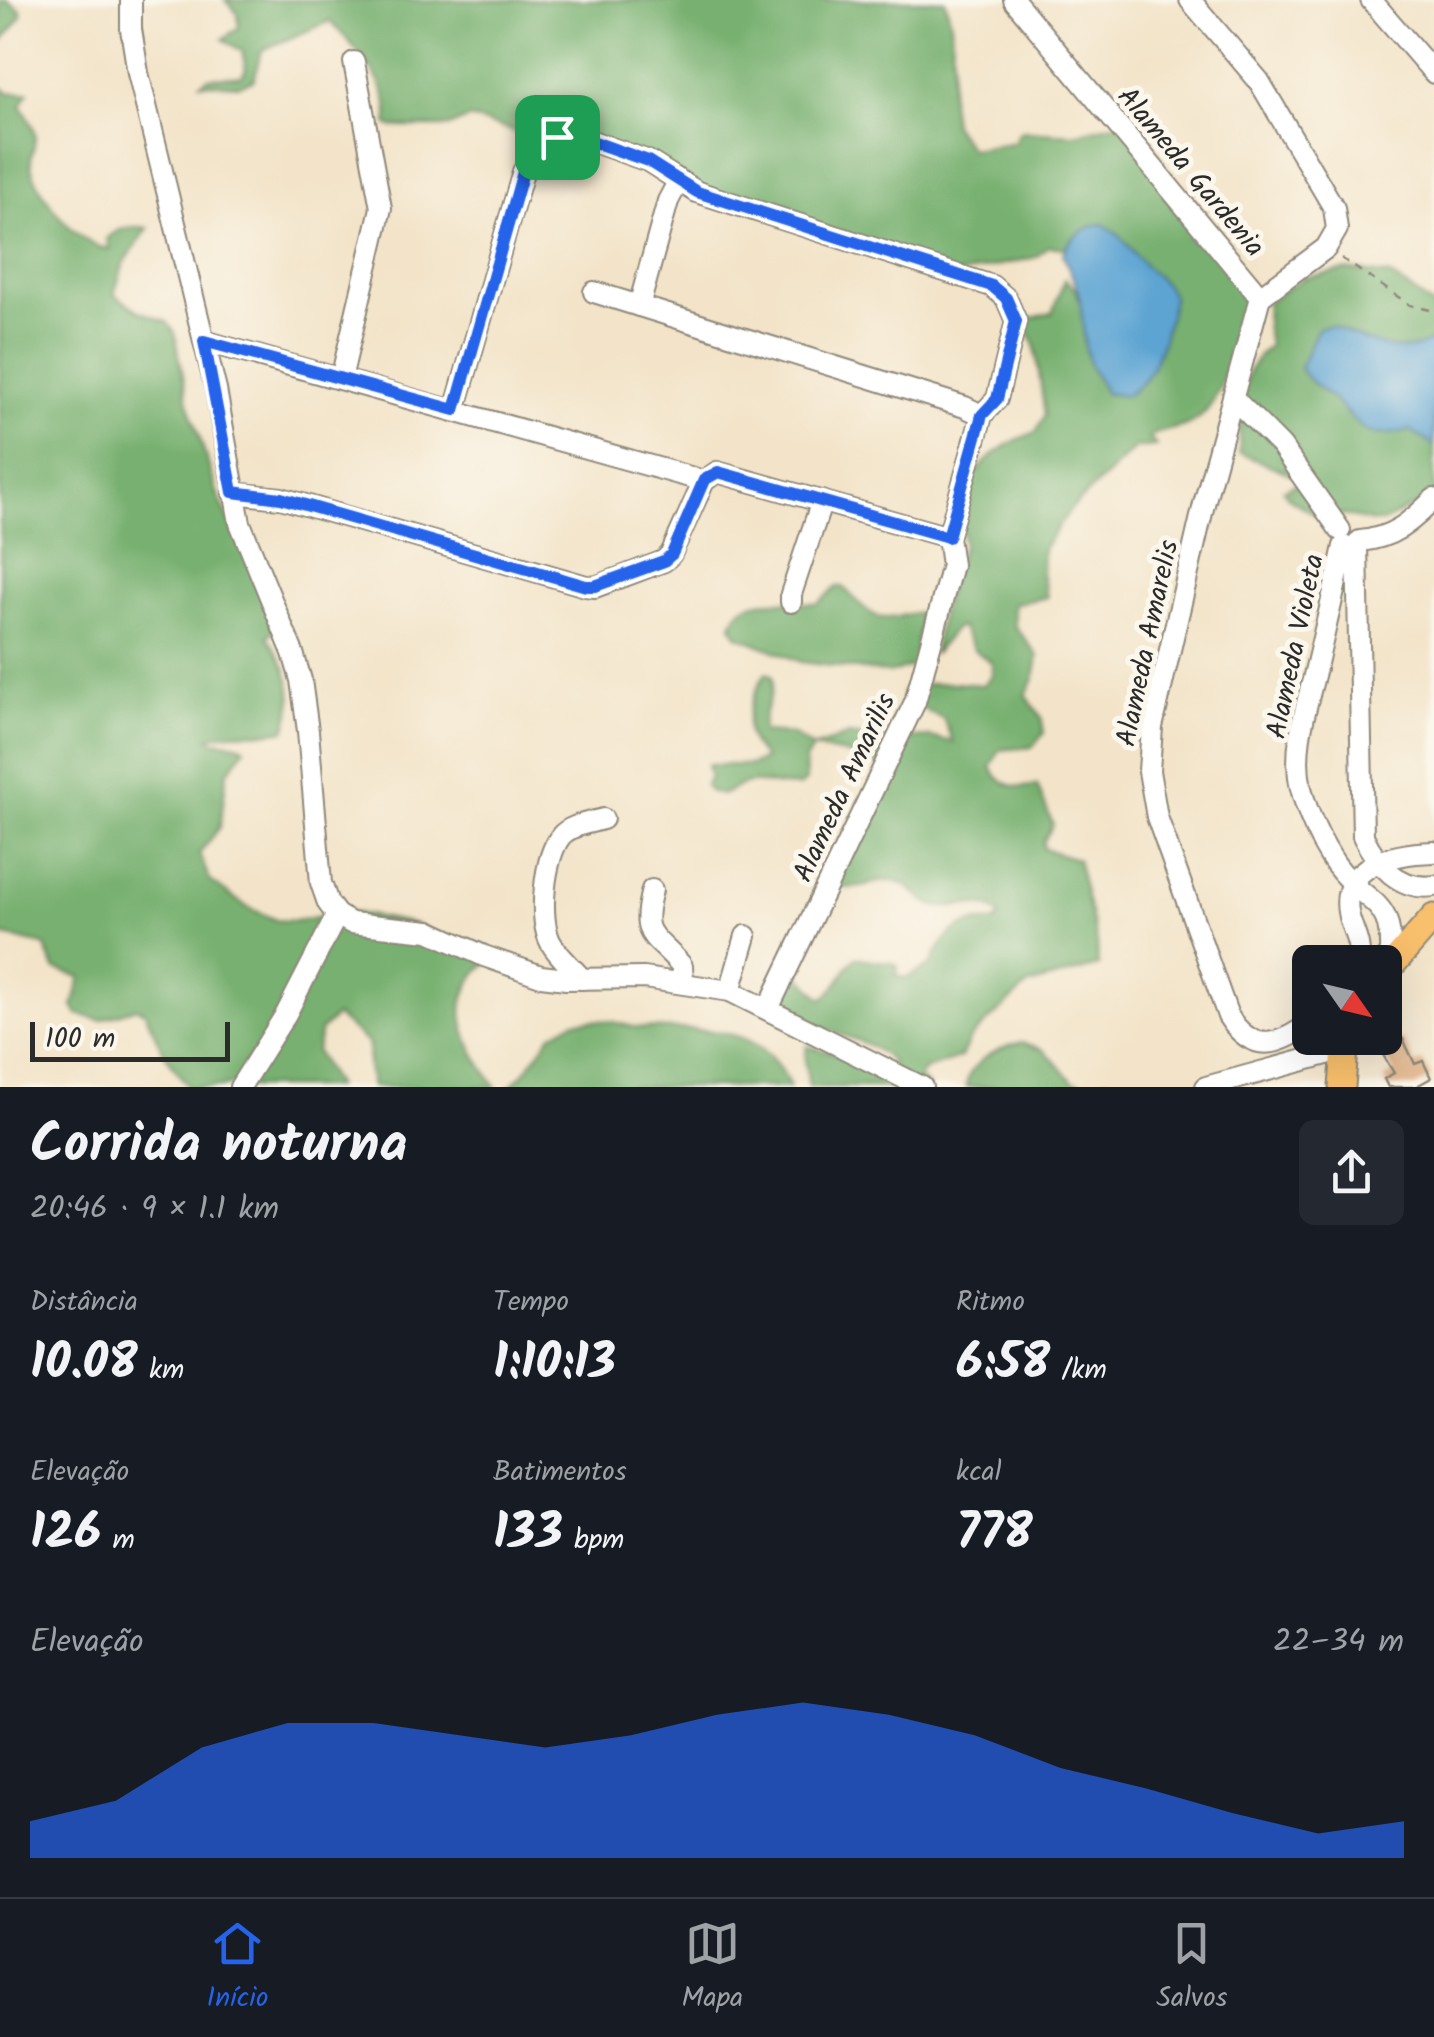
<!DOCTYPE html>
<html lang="pt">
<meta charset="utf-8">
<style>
:root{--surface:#171b24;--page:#242831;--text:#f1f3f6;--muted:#9ea1a6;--line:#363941;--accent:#2563eb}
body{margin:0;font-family:Kalam,sans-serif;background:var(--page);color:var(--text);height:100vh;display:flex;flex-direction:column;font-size:38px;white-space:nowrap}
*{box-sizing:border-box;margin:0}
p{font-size:32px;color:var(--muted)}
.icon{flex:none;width:55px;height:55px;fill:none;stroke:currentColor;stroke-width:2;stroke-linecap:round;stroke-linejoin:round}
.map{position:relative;height:1087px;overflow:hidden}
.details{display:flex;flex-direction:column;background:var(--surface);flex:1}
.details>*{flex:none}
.needle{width:65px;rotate:124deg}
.fabs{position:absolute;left:1292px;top:945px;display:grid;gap:20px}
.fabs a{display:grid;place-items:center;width:110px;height:110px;border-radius:15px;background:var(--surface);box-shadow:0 10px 40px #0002;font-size:50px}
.scale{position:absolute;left:30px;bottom:25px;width:200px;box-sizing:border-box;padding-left:10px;border:5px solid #2b2b2b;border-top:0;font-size:28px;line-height:35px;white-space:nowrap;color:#2b2b2b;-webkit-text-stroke:8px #fbf7ec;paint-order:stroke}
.pin{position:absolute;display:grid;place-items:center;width:85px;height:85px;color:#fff;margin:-42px;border-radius:20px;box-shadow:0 5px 15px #0006}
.round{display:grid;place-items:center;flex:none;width:105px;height:105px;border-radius:15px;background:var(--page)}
.head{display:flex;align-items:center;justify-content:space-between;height:170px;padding:0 30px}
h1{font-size:55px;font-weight:700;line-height:75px}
.figures{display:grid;grid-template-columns:repeat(3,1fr);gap:15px;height:170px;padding:10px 30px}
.figures div{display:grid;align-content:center}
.figures b{font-size:50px;font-weight:700}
.figures small{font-size:28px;font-weight:400}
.figures p{font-size:28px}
.chart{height:280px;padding:20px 30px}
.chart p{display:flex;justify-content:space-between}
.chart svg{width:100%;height:180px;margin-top:10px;fill:var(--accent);opacity:.7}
.dock{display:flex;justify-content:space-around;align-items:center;height:140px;border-top:2px solid var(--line);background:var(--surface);font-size:28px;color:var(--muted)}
.dock a{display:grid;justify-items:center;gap:5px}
.dock .on{color:var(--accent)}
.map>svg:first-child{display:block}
</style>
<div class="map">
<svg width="1434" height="1087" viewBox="0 0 1434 1087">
<rect width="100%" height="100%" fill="#fbf7ec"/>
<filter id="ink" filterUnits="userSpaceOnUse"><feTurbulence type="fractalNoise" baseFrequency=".01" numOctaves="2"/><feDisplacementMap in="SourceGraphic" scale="20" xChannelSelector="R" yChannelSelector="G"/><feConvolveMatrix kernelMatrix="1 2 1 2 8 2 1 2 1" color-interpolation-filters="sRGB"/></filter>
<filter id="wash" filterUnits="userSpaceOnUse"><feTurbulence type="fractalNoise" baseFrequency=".0048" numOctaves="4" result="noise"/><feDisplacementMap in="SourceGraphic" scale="40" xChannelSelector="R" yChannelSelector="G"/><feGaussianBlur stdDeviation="2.25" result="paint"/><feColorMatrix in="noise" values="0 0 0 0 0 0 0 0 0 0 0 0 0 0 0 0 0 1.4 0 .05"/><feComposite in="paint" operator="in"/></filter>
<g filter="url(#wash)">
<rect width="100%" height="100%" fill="#f3e4c9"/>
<g fill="#77b06f" stroke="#516e4d" stroke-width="2.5">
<polygon points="0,0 7,0 21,10 21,17 0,44"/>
<path d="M225 0H945L951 22 953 60 950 100 953 124 970 149 1015 142 1017 134 1022 131 1074 134 1112 124 1136 128 1157 154 1158 159C1179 189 1243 264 1244 296 1245 315 1235 338 1230 357 1224 378 1216 404 1199 418 1184 430 1164 428 1149 437L1156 446 1135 448 1070 510 1043 549 1042 572 1047 597 1013 604 1015 626 1038 656 1034 679 1026 695 1041 717 1044 733 1033 747 1000 750 991 767C999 786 1019 790 1037 785L1053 825 1043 842 1044 849 1077 859 1097 942 1098 966 1028 985 971 1037 961 1057 924 1070 919 1078 928 1087H809L805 1062 807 1046 890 1067 893 1064C860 1026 809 1042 784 997L794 969 822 999C836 991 844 969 856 957L895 964 898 967 896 976 905 978 931 965C944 934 961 919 995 922L1000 916C983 894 954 913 932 905 917 899 908 881 892 881 874 880 853 892 837 886V880L851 858 859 824 882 764H869L851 755 814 748 805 760 806 780 801 786C783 789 768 781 751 783 739 783 732 791 721 795L709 791 705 785 710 777 707 765H750L765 759C760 753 753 746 750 738 742 720 756 688 766 673L772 675C776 695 760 712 763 732L792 734 813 748 849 735 886 740 930 737 953 742 943 718 926 711 902 693C928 679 955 683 983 685L992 676V663L974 650 961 627 954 629 933 655 942 607 963 545 962 528 954 506C979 465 991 449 1036 432L1045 415 1035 345 1026 329 1027 319 1052 313 1065 279 1076 290 1103 366 1073 249 1048 246 1036 257 957 275 678 182 657 166 546 141 469 118 449 127H391L387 124C396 89 353 45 330 21L262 50 254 80 239 85 201 83 208 78 241 76 246 70 242 51 223 39 239 27 238 14Z"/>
<path d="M0 86 8 93 28 92 21 105C25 113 34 125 35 134 36 148 27 158 33 173 44 201 78 246 109 249L107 239C117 228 133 225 148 228L124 263 114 294 139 311 167 322 175 333 188 402 218 495 261 590 274 630 267 637C289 666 299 695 285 730 261 736 232 728 209 738 219 746 235 739 245 748L227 773 220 827 199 854 210 881 247 907 276 920 295 921 347 911 414 924 491 959C441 1000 465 1043 496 1087H372L368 1067 369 1044 336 1016 321 1030 316 1051 336 1087H250L242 1081 223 1087H188L162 1050 145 1012 136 1008 100 1020 77 1014 73 1006 81 977 55 969 44 945 0 935Z"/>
<path d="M1347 270 1391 276 1434 307V494L1383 522H1372L1344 515 1320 517 1290 499 1283 490 1298 483 1296 476 1239 453C1241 415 1236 371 1269 346L1266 325 1267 302 1303 278Z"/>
<path d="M837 587H843C854 597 870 618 885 618 896 619 906 612 919 613 923 629 912 644 918 660L914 666 890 673 801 662 738 636 732 627C737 591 790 602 817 604Z"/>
<path d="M575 1021C585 1021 596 1020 606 1021 619 1022 631 1028 644 1028 704 1032 760 1020 790 1087H510L524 1073 552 1034Z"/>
<path d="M1022 1042 1044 1050 1074 1082 1097 1086 1105 1080 1137 1087H966C969 1060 999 1048 1022 1042Z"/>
</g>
<g fill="#5da4d3" stroke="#44687f" stroke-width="2.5">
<path d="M1103 224C1124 235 1129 250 1145 266 1156 278 1167 282 1173 298 1165 332 1158 378 1125 396L1105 393 1090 366 1085 346 1079 292 1063 254C1070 237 1085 226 1103 224Z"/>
<path d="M1332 326C1364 340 1405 363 1434 337V446L1410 430C1365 442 1364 430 1335 401 1322 389 1309 383 1300 368L1318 328Z"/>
</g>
<g id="blocks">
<polygon fill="#d89e6b" points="1403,1039 1415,1064 1423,1061 1431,1078 1415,1087 1388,1087 1384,1079 1394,1073 1380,1050"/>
</g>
</g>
<g filter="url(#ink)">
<use href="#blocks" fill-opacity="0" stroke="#8f887a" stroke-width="2.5"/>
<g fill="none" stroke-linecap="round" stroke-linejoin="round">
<g stroke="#8f887a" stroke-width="24">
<g id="minor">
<polyline points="131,0 131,29 138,73 216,390 240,523 293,653 301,680 308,731 321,883 328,903 337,915 351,923 429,931 484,956 541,976 566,979 644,978 730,991 922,1087"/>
<polyline points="1014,0 1260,297"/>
<polyline points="1190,0 1259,81 1334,208 1337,229 1326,248 1260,297"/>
<polyline points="1371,0 1434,73"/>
<polyline points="594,292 965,407 982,415"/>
<path d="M1260 297 1204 504 1152 727 1149 771 1157 817 1228 1016C1252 1054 1278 1047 1310 1023"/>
<polyline points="639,306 668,201 678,182"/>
<polyline points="204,341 704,481"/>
<polyline points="341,379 381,208 354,62"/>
<polyline points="1234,399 1281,446 1340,530"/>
<polyline points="455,410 523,172 532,155 546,141 569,136 594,142 648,161 697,192 992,286 1006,298 1016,321 997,399 982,415 948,537 952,565 915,702 768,1009"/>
<polyline points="233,493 281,498 586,586 595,587 664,561 671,554 704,481 717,472 948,537"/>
<path d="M1360 541C1393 538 1411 522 1434 499"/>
<path d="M1357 545 1363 836C1377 865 1400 891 1434 886"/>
<path d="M1344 546C1336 584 1327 621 1318 659 1309 700 1291 746 1301 788 1307 813 1321 844 1336 865 1370 911 1396 895 1389 967"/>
<polyline points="791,602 791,594 822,501"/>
<path d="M652 890C639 939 654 933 682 966L683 981"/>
<path d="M1358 962C1362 946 1353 932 1349 917 1336 864 1396 853 1434 852"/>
<path d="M582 979C572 967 558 956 551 943 538 920 544 857 561 836 570 825 589 823 603 819"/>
<polyline points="730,991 746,936"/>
<polyline points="240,1087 286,1014 337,915"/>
<polyline points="1206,1087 1345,1049"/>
</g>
</g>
<g stroke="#8f887a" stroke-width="29">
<g id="major">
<polyline points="1385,973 1434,917"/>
<polyline points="1342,1087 1345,1049 1349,1038"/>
</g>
</g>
<polyline stroke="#8f887a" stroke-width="2.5" stroke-dasharray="8 8" stroke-linecap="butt" points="1341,258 1410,305 1434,311"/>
<use href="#minor" stroke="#fff" stroke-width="20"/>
<use href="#major" stroke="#f8bf6c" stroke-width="25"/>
</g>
</g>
<g fill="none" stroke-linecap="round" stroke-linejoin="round" filter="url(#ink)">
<g stroke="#fff" stroke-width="20">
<polygon id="route" points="569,136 594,142 648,161 697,192 992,286 1006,298 1016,321 997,399 982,415 948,537 718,472 704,480 672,554 664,561 595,586 586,586 281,498 233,492 204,341 455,410 523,172 543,143"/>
</g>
<use href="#route" stroke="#2563eb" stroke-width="12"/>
</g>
<g text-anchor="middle" stroke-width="10" stroke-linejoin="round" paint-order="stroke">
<g font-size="28" fill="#2b2b2b" stroke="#fbf7ec">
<text transform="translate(1192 171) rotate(50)" y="10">Alameda Gardenia</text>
<text transform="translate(1146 643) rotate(-78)" y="10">Alameda Amarelis</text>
<text transform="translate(1294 646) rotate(-78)" y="10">Alameda Violeta</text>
<text transform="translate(843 787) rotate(-65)" y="10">Alameda Amarilis</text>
</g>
</g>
</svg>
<div class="fabs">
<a><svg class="needle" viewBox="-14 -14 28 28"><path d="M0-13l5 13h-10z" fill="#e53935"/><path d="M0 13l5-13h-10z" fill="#9ea1a6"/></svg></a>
</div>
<div class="scale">100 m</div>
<div class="pin" style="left:557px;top:137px;background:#1e9e55"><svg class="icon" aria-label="arrive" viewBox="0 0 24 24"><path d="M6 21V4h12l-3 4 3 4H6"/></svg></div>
</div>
<section class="details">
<div class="head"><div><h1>Corrida noturna</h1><p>20:46 · 9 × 1.1 km</p></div><a class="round"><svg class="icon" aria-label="share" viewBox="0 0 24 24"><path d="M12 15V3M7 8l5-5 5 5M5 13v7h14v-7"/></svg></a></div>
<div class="figures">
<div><p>Distância</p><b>10.08<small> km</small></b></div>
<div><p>Tempo</p><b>1:10:13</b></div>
<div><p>Ritmo</p><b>6:58<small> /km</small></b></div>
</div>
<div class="figures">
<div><p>Elevação</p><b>126<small> m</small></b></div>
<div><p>Batimentos</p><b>133<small> bpm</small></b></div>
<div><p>kcal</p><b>778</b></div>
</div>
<div class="chart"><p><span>Elevação</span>22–34 m</p>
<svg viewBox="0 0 160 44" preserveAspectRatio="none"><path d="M0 44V35L10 30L20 17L30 11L40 11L50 14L60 17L70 14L80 9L90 6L100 9L110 14L120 22L130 27L140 33L150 38L160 35V44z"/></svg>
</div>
</section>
<nav class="dock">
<a class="on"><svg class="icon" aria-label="home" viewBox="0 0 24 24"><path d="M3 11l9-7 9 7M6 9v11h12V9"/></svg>Início</a>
<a><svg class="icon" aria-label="map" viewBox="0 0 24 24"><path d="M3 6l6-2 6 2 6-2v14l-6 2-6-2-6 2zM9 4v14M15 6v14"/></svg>Mapa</a>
<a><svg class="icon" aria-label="saved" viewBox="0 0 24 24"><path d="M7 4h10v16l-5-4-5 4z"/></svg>Salvos</a>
</nav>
